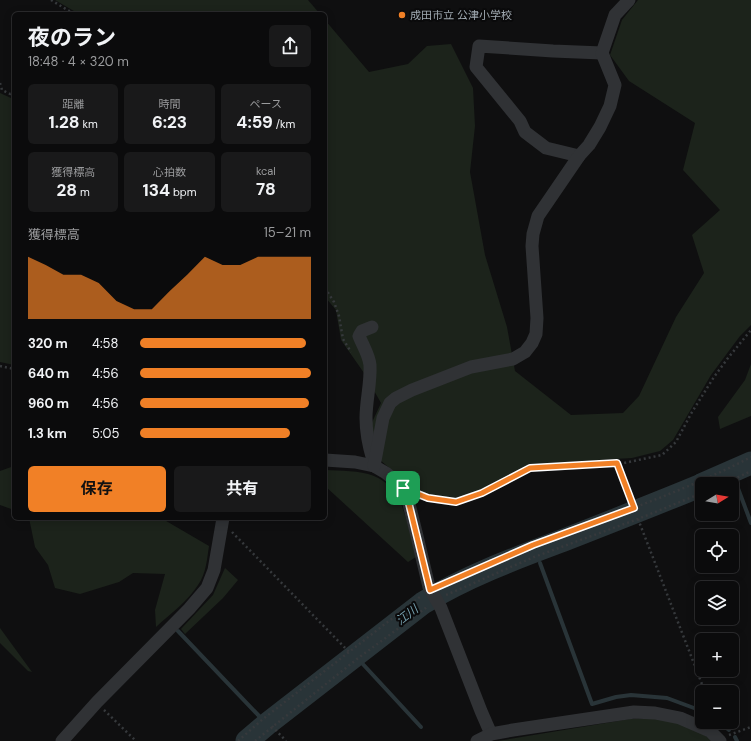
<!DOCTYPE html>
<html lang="ja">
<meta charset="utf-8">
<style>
:root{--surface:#0b0b0c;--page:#19191a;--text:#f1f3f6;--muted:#9a9b9d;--line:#2b2b2d;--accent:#f18026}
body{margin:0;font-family:"DM Sans","Noto Sans JP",sans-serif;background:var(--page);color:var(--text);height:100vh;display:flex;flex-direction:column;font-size:15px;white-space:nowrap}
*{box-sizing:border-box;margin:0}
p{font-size:13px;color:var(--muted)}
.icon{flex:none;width:22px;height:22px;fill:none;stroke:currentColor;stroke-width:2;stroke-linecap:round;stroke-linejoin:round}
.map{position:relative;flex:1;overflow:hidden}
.panel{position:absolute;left:12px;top:12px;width:315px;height:508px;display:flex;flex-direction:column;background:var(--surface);border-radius:6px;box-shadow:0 2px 10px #0003,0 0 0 1px var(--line)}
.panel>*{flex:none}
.needle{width:26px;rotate:79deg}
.fabs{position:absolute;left:695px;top:477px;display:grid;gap:8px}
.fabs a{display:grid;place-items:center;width:44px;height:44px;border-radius:6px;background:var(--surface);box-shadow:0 2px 10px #0003,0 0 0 1px var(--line);font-size:20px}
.pin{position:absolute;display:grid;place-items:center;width:34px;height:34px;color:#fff;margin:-17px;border-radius:8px;box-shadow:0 2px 6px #0006}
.round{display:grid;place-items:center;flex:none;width:42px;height:42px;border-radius:6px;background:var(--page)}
.headline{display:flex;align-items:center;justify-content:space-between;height:68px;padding:0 16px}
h1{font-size:22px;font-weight:700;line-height:30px}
.figures{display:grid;grid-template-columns:repeat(3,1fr);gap:6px;height:68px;padding:4px 16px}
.figures div{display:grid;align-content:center;border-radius:6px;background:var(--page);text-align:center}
.figures b{font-size:17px;font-weight:700}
.figures small{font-size:11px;font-weight:400}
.figures p{font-size:11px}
.chart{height:112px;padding:8px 16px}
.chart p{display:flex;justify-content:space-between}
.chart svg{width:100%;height:72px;margin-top:4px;fill:var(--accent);opacity:.7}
.cta{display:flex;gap:8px;margin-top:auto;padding:8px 16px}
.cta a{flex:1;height:46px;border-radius:6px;background:var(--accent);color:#111;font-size:16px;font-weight:700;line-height:46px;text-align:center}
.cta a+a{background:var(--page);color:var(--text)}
ul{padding:0 16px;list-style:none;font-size:13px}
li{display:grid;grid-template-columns:64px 48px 1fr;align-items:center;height:30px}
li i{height:10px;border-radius:5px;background:var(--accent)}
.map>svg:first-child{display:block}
</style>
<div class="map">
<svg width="751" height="741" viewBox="0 0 751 741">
<rect width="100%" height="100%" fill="#0f0f10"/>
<g fill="#1c231b">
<polygon points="55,0 308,0 320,14 79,14"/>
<polygon points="638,0 751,0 751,325 740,336 711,375 673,440 660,451 632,458 529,464 456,502 423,497 372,453 368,431 381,403 364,373 341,340 336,310 325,297 325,20 369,72 408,64 427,46 451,44 473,88 475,126 470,172 485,255 507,327 515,371 571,415 623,413 639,396 676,317 704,273 692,235 720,210 683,170 695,123 629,81 610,55 622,20"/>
<polygon points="0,93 11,98 14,98 14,365 0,362"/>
<polygon points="751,364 751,416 720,429 718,417 745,380"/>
<polygon points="14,466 14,510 0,505 0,471"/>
<path d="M325 470C341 471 359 470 374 476 381 479 388 484 394 490 403 500 412 542 416 557L408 562 325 486Z"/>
<path d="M29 518H161L209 546C207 559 206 574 198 585 188 601 170 614 156 627L155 610 165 574 133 573 119 582 80 594 55 588 48 565 35 547Z"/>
<polygon points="225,568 238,580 223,598 185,634 181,629 213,595"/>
<polygon points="0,628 32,672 28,671 0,643"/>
<path d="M654 718C674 722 696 726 712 741H498L630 719Z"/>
</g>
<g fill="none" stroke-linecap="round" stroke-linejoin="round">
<g stroke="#293438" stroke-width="4">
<polyline points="732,472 732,475"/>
<polyline points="736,483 751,523"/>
<polyline points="535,551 536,553"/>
<polyline points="540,563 592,704 616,697 631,695 667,698 702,711"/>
<polyline points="178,631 260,717"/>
<polyline points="355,655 356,657"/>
<polyline points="360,661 421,727"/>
<polyline points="265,722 267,724"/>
<polyline points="720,722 729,730"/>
<polyline points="735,737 737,741"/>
</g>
<g stroke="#293438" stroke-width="23">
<polyline points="703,484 751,463"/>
<path d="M247 741 267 724 423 603C467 576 516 558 564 540 610 522 656 504 702 485"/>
</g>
<g stroke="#36393c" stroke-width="2.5" stroke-dasharray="2 3" stroke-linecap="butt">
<polyline points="51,0 74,14"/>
<polyline points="0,83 2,90 10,94 14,93"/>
<polyline points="325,288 334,302 339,316 343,339 351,352"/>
<polyline points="0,366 14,369"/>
<polyline points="617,463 634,508"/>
<polyline points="724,484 751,471"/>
<polyline points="418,494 428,498 456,502 482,493 530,468 624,463 662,455 676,442 692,412 714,377 728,358 751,330"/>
<polyline points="638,519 705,692"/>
<polyline points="232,532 349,652"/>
<path d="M441 585C472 571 502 557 534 545 606 517 682 493 751 457"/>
<polyline points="446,595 534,557 638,519 702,493"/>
<polyline points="104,710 136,741"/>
<polyline points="272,726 286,741"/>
<polyline points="729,735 751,727"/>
<polyline points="238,741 263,719 421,596"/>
<polyline points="255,741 357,659 427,607"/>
</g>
<g stroke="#303235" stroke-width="13">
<polyline points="579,156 546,148 525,132 520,121 476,67 479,46 553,51 602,53"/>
<path d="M372 327 362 331 359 336C363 346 369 355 370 365 371 383 366 400 366 418 366 431 369 447 373 460"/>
<polyline points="325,460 355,462 374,466 386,473 403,487 408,500 416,532 429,587 441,608 481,711 491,734"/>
<polyline points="374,466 383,418 390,403 396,398 412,390 471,367 513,359 525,352 532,343 536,334 537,318 532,246 533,234 538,216 579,156 589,145 600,127 610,106 615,85 602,53 615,15 629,0"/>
<polyline points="62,741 97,702 189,609 207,588 214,570 223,518"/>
<polyline points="477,741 491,734 513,730 634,712 655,713 680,718 710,731 720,741"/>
</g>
</g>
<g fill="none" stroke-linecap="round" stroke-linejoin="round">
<g stroke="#fff" stroke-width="8">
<polygon id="route" points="617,463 634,508 533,545 430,590 408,500 403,488 428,498 456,502 482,493 530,468"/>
</g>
<use href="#route" stroke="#f18026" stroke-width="5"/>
</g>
<circle fill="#f18026" stroke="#0a0a0b" stroke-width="1.5" cx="402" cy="15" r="4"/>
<g text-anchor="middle" stroke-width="4" stroke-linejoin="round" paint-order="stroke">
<g font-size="11" fill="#a0a9b1" stroke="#0a0a0b" text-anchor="start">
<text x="410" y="19">成田市立 公津小学校</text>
</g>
<g font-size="12" font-style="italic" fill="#76a0ae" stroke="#0a0a0b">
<text transform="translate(407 615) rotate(-38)" y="4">江川</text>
</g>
</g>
</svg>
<div class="fabs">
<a><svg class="needle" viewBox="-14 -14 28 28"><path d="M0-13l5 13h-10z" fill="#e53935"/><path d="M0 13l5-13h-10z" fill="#9a9b9d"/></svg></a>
<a><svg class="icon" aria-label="locate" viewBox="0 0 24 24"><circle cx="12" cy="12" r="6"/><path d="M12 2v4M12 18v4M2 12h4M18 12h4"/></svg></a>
<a><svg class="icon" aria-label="layers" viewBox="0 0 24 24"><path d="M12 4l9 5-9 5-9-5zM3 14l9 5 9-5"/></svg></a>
<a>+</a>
<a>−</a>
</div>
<div class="pin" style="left:403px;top:488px;background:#1e9e55"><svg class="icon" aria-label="arrive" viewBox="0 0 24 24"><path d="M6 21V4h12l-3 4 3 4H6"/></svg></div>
<section class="panel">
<div class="headline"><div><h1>夜のラン</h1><p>18:48 · 4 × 320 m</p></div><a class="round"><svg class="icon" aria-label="share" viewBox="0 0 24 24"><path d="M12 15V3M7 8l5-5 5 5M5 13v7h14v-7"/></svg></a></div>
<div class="figures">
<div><p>距離</p><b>1.28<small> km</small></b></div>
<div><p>時間</p><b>6:23</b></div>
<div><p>ペース</p><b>4:59<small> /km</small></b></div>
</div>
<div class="figures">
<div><p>獲得標高</p><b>28<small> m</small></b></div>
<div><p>心拍数</p><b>134<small> bpm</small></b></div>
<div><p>kcal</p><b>78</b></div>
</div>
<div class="chart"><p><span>獲得標高</span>15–21 m</p>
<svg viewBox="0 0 160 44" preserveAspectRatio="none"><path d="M0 44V6L10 11L20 17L30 17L40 22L50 33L60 38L70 38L80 27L90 17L100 6L110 11L120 11L130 6L140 6L150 6L160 6V44z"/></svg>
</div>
<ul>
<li><b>320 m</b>4:58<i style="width:97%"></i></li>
<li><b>640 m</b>4:56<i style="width:100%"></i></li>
<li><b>960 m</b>4:56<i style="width:99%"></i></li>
<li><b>1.3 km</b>5:05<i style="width:88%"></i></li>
</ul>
<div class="cta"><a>保存</a><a>共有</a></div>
</section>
</div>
